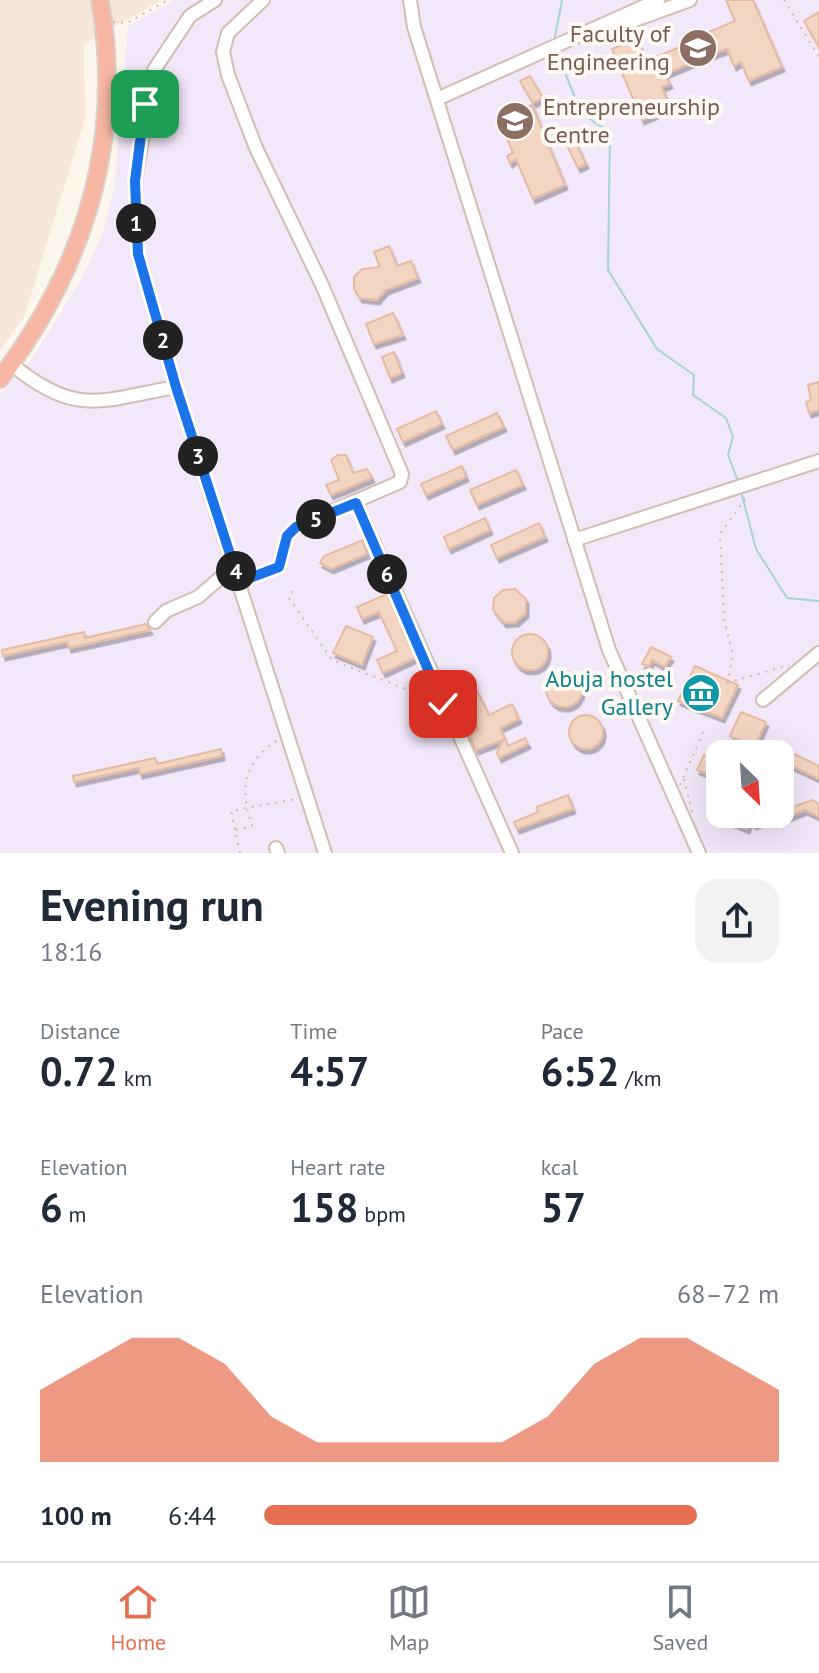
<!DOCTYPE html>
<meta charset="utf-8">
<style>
:root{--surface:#fff;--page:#f2f2f3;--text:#1f2937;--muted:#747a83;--line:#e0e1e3;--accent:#e76f51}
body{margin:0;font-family:"PT Sans",sans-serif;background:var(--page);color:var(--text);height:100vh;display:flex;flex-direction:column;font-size:30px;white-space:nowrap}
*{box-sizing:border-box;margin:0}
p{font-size:26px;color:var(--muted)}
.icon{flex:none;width:44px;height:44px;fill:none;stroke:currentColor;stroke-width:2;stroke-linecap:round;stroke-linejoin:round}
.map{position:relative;height:853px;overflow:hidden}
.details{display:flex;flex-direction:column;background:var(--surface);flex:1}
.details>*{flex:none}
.needle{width:52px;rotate:155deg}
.fabs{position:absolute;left:706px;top:740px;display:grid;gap:16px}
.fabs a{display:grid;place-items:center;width:88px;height:88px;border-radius:16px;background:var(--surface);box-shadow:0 8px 32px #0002;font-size:40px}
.pin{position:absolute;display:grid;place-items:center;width:68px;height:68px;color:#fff;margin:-34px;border-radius:16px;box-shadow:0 4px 12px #0006}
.km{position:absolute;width:40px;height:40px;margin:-20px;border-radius:50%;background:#222;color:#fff;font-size:22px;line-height:40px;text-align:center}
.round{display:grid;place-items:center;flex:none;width:84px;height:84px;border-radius:24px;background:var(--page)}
.summary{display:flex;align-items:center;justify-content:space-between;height:136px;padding:0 40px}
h1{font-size:44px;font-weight:600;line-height:60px}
.metrics{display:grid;grid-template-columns:repeat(3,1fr);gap:12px;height:136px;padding:8px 40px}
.metrics div{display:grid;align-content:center}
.metrics b{font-size:40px;font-weight:600}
.metrics small{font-size:22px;font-weight:400}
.metrics p{font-size:22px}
.chart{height:224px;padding:16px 40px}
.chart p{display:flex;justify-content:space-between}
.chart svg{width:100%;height:144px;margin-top:8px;fill:var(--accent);opacity:.7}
ul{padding:0 40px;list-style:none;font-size:26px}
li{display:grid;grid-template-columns:128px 96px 1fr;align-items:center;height:60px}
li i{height:20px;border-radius:10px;background:var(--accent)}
.menu{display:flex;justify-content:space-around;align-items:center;height:112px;border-top:2px solid var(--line);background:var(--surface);font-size:22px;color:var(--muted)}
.menu a{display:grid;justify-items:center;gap:4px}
.menu .on{color:var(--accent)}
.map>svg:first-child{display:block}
</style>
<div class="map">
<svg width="819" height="853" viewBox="0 0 819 853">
<defs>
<filter id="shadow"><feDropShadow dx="2.5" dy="4.5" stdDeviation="0" flood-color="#0004"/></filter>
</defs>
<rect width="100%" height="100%" fill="#fdf6ec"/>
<polygon fill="#f5e8da" points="0,0 162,0 84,44 85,119 24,317 0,350"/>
<path fill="#f3e8fa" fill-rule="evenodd" d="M175 0H819V853H0V395L31 360 80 282 102 235 114 189 128 26ZM720 754H780V814H720Z"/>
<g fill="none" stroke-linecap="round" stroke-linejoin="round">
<g stroke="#a5d3da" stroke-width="2">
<polyline points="554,42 562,0"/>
<path d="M555 52C573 80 572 119 610 130L608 270 657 349 694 375 693 395 726 418 733 437 728 455 738 481"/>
<polyline points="741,491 756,549 787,598 819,601"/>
</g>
</g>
<g fill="#f3d5c3" stroke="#e6bba3" stroke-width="2" filter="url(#shadow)">
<polygon points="726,0 753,0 782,67 749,81 741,62 734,66 727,49 705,57 665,74 670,84 662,87 670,108 642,120 612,49 637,38 646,61 685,45 683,43 735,21"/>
<polygon points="819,12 819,47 804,21"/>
<polygon points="530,76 543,98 533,103 520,81"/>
<polygon points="532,105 565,185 533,199 516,159 510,163 507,156 513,153 499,119"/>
<polygon points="574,139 586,164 578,168 566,143"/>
<polygon points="389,246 397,266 411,261 418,278 386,290 377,300 360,298 354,289 354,277 362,269 380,267 374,252"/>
<polygon points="393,313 403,335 374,344 366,324"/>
<polygon points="394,352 402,373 390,378 382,357"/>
<polygon points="819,382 819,410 809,413 806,402 811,400 808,385"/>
<polygon points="436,411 442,424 403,442 397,429"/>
<polygon points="497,413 504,427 453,450 446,436"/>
<polygon points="338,455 346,455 353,473 367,469 372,478 331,495 326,485 339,480 331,460"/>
<polygon points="462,466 466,477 426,495 421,484"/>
<polygon points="516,470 523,485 477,505 470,490"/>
<polygon points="485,518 490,530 449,549 444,537"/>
<polygon points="539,523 545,537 497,558 491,545"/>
<polygon points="363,540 367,554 331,569 320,563 324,556"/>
<polygon points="515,589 526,599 526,613 516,622 504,623 493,610 494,598 503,590"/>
<polygon points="387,594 415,658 383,673 377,660 397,651 379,612 362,619 357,607"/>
<polygon points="146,624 150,630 69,648 67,642 3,656 2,650 84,632 85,638"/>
<polygon points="346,626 373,637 362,665 333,653"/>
<circle cx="530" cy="652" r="18"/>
<polygon points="651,647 671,657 665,667 652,660 649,667 642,664"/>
<polygon points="695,666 738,685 722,718 678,701"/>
<circle cx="564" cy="689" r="18"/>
<polygon points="477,691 489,715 512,704 519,719 500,728 508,746 525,738 528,744 499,758 497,753 503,740 476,750 469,735 478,730 462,697"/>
<polygon points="741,712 766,722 755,747 730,736"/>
<circle cx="586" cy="732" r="17"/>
<polygon points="221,749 222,756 140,774 139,768 74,782 73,776 155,758 157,764"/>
<polygon points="794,754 819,766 819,779 788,764 780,767 780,759"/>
<polygon points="704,755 720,761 720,779 697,770"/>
<polygon points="568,795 573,809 517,829 514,822 538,812 537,807"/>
<polygon points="812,800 819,804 819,817 805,810 773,823 771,818 754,825 750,821 747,829 710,814 780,814 780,805 785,803 787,809"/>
</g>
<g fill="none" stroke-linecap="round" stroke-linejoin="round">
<g stroke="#d1beb0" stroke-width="16">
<g id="minor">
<polyline points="215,0 190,16 154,70 135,181 138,254 176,387 325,853"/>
<polyline points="410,0 414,27 609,650 699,853"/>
<polyline points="591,36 690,0"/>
<polyline points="437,99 658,0"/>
<path d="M11 364C77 417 98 401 176 387"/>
<polyline points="356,503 512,853"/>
<polyline points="574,540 819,461"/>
<polyline points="239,582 279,567 287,536 296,527 400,482 402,474 322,285 256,148 228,75 223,52 228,33 263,0"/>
<polyline points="155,622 166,611 198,597 234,566"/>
<polyline points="763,700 819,653"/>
<polyline points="276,848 278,853"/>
</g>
</g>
<g stroke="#dad1cd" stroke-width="20">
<path id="highway" d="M0 379C85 267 124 140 100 0"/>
</g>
<g stroke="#d9b8a5" stroke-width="2" stroke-dasharray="2 6" stroke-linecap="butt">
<polyline points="784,0 819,57"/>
<polyline points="113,22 127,23 168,0"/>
<polyline points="293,591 289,598 332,660 431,699"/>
<polyline points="727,683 733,656 724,618 720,534 747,496"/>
<polyline points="727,683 789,665"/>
<polyline points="684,779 692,812"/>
<polyline points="680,785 705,728"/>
<polyline points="236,830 252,826 247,808 296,799"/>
<path d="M240 853 231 811 247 808C241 775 252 757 279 739"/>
</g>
<use href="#minor" stroke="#fff" stroke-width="12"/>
<use href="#highway" stroke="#f7b7a3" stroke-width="16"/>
</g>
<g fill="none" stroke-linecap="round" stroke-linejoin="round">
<g stroke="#fff" stroke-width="16">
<polyline id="route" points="145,104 135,181 138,254 176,387 239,582 279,567 287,536 296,527 356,503 443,704"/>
</g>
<use href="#route" stroke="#1a73e8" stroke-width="10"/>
</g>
<defs>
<g id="university-disc" transform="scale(2)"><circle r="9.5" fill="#8d6e63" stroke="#fffaf3"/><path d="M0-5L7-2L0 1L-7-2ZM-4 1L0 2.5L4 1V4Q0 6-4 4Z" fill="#fff"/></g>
<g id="museum-disc" transform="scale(2)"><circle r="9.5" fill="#0f9aa8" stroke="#fffaf3"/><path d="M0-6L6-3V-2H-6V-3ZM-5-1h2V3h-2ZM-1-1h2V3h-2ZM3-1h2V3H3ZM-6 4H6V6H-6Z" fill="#fff"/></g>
</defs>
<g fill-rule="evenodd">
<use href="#university-disc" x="698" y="48"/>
<use href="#university-disc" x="515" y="121"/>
<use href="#museum-disc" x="701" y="693"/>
</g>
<g text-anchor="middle" stroke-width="8" stroke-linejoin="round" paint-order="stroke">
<g font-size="24" fill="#785e54" stroke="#fffaf3" text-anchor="end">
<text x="670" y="42">Faculty of<tspan x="670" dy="28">Engineering</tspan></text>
<text x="543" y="115" text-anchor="start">Entrepreneurship<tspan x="543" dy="28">Centre</tspan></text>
</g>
<g font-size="24" fill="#0d838f" stroke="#fffaf3" text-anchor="end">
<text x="673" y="687">Abuja hostel<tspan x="673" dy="28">Gallery</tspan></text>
</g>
</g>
</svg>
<div class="fabs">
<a><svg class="needle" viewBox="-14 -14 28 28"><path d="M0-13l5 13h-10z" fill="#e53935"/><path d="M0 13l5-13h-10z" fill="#747a83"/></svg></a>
</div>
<div class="pin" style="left:145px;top:104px;background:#1e9e55"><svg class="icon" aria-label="arrive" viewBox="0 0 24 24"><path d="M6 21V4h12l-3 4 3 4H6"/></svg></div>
<div class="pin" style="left:443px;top:704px;background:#d93025"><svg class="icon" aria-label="check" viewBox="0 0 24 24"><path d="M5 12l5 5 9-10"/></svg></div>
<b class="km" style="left:136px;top:223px">1</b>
<b class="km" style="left:163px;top:340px">2</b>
<b class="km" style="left:198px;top:456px">3</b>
<b class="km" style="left:236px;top:571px">4</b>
<b class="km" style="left:316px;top:519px">5</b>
<b class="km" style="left:387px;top:574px">6</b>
</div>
<section class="details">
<div class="summary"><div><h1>Evening run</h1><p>18:16</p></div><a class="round"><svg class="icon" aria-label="share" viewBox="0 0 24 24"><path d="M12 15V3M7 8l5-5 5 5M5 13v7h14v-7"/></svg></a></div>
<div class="metrics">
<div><p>Distance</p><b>0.72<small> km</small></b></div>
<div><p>Time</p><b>4:57</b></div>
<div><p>Pace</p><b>6:52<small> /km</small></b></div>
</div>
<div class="metrics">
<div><p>Elevation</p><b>6<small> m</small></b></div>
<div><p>Heart rate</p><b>158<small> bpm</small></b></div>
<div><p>kcal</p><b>57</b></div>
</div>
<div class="chart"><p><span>Elevation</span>68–72 m</p>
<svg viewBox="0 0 160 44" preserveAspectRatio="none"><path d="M0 44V22L10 14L20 6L30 6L40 14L50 30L60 38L70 38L80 38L90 38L100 38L110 30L120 14L130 6L140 6L150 14L160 22V44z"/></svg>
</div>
<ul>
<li><b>100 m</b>6:44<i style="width:84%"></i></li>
</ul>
</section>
<nav class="menu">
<a class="on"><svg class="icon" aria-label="home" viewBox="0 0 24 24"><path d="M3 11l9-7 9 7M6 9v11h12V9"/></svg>Home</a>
<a><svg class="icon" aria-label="map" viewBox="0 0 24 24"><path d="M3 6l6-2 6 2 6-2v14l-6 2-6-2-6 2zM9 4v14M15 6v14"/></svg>Map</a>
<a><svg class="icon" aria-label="saved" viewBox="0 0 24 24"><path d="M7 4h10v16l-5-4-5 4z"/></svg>Saved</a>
</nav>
